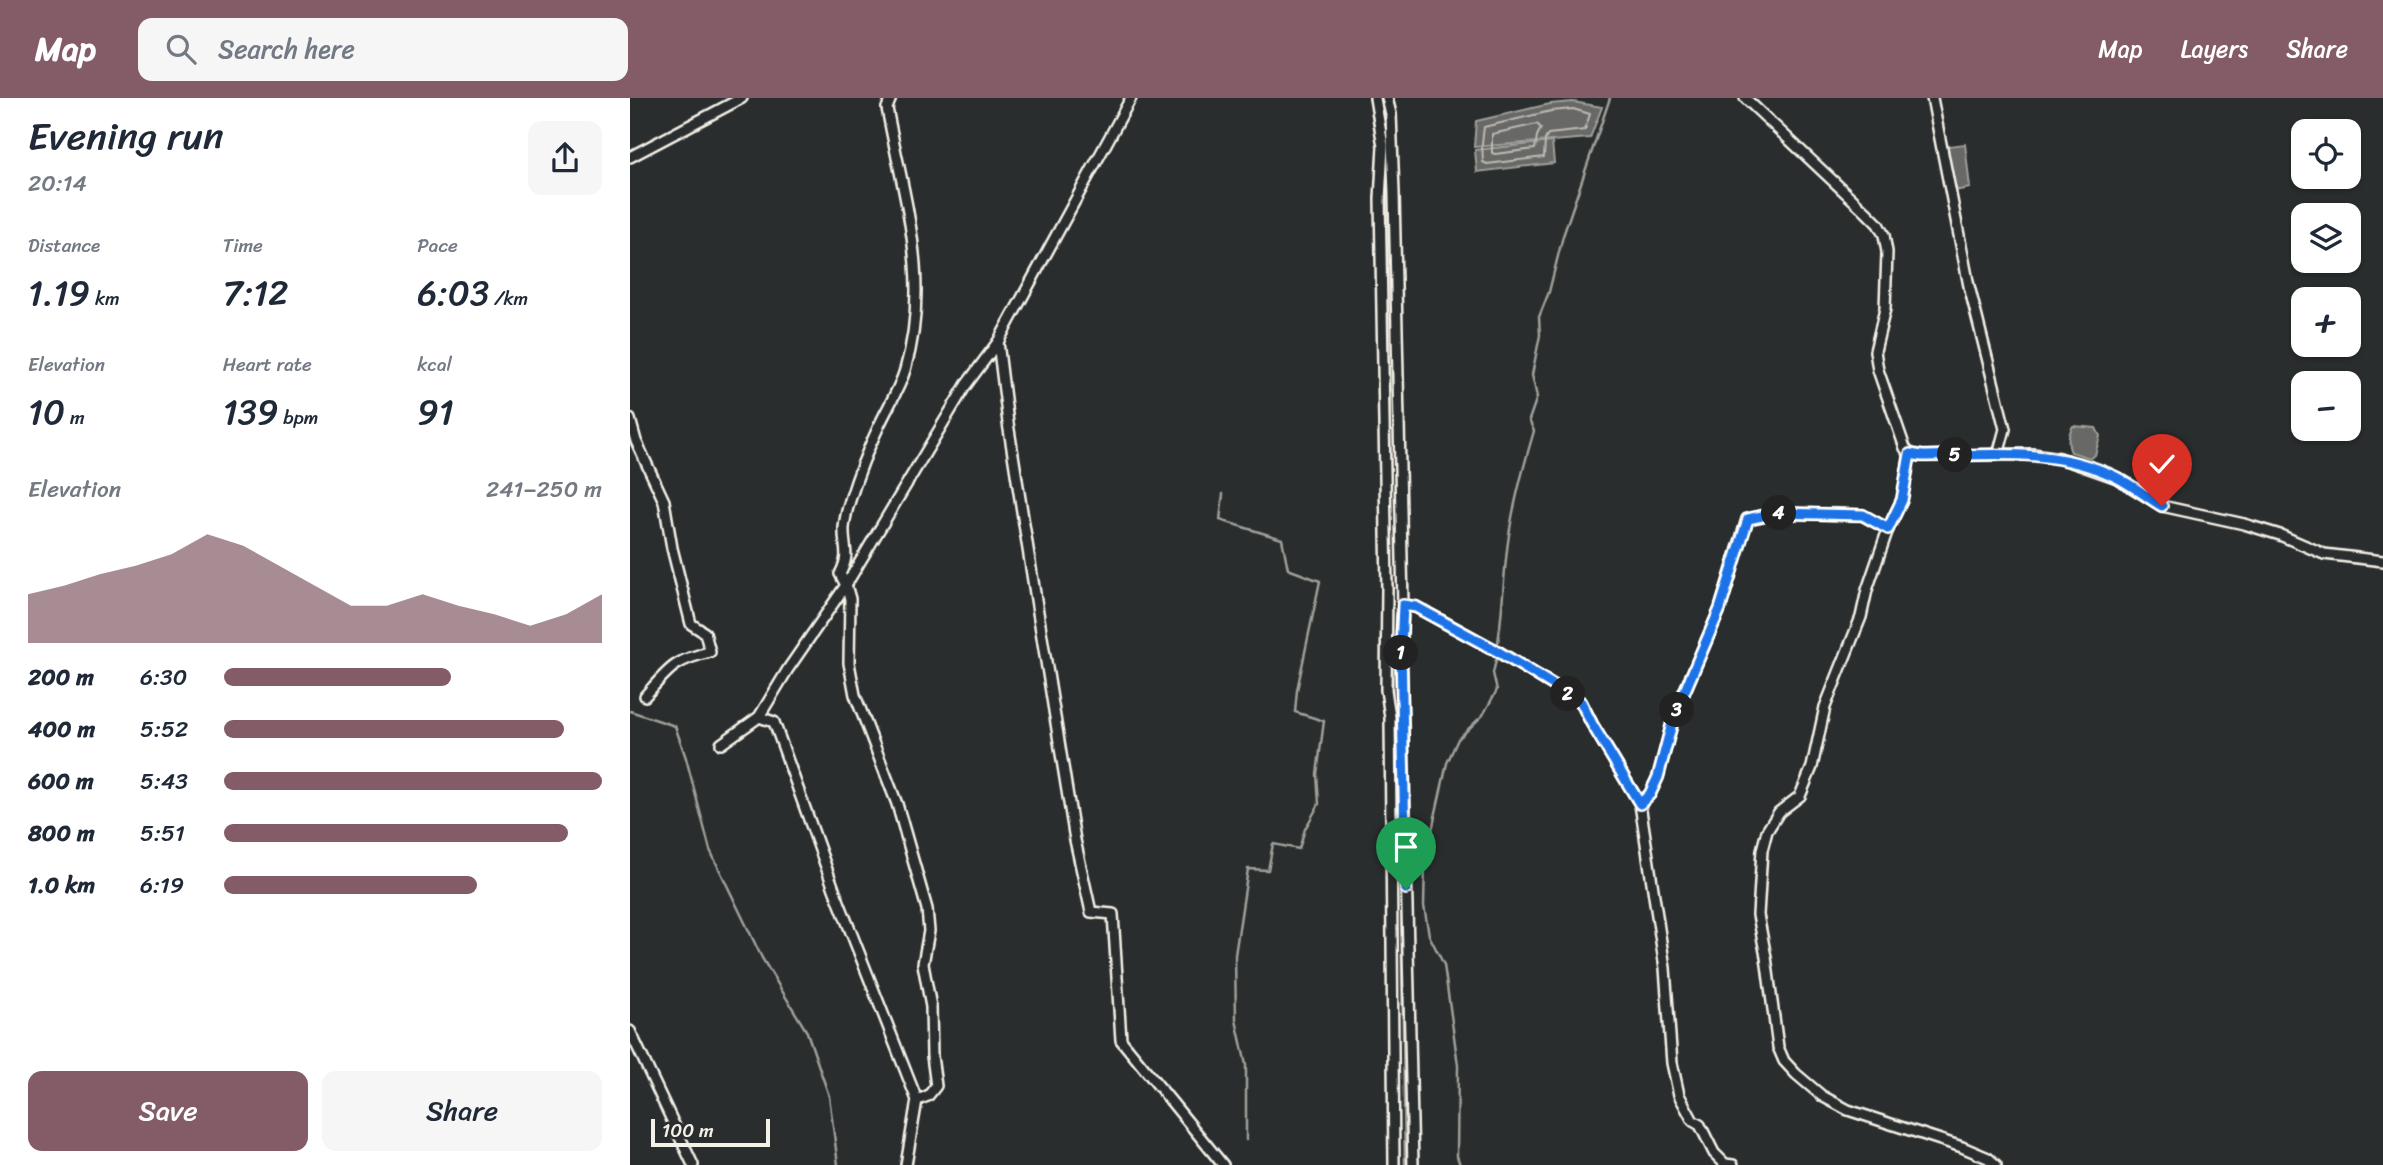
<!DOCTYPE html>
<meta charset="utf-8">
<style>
:root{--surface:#fff;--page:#f6f6f7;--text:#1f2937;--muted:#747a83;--accent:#845c67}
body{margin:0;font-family:Sriracha,sans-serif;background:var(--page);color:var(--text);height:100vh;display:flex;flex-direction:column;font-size:26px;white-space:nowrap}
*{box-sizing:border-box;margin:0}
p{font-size:23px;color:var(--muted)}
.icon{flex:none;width:38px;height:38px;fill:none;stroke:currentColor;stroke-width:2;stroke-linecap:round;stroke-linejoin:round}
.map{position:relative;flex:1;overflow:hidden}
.drawer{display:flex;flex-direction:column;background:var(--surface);width:630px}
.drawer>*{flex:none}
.tools{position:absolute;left:1661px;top:21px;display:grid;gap:14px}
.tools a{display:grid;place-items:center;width:70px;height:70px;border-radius:14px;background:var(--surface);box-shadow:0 2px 5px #0004;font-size:35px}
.scale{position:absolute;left:21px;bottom:18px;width:119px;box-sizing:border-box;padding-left:7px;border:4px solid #f4f1e8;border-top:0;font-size:19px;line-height:24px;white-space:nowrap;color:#f4f1e8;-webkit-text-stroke:5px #2a2d2e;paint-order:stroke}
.pin{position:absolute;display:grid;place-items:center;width:60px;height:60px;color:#fff;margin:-72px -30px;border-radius:50% 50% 50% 0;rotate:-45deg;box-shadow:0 0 7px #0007}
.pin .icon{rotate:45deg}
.km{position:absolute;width:35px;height:35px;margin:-18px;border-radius:50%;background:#222;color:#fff;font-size:19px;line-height:35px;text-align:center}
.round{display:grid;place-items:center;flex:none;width:74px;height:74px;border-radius:14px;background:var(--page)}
.summary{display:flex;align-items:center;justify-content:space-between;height:119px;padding:0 28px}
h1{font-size:38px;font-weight:600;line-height:52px}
.metrics{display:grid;grid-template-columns:repeat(3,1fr);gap:10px;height:119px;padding:7px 28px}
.metrics div{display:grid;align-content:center}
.metrics b{font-size:35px;font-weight:600}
.metrics small{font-size:19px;font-weight:400}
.metrics p{font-size:19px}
.chart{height:196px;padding:14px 28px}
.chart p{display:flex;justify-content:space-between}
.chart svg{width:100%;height:126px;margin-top:7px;fill:var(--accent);opacity:.7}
.primary-button{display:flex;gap:14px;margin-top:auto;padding:14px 28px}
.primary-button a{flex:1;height:80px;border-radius:14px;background:var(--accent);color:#fff;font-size:28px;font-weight:600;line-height:80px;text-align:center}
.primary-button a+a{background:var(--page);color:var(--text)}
ul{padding:0 28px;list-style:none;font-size:23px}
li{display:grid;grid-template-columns:112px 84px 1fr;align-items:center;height:52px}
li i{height:18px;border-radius:9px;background:var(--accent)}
header{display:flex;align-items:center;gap:42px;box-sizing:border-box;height:98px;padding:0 35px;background:var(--accent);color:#fff}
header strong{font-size:33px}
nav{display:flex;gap:38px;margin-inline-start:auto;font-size:24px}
.search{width:490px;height:63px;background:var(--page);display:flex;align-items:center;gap:18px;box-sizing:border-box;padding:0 24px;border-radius:14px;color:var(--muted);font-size:26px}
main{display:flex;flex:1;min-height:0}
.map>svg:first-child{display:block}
</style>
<header>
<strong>Map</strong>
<div class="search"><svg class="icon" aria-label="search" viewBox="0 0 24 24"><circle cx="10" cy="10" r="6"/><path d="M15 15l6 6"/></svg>Search here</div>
<nav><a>Map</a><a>Layers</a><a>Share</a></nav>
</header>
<main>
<section class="drawer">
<div class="summary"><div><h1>Evening run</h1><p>20:14</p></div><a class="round"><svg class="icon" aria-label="share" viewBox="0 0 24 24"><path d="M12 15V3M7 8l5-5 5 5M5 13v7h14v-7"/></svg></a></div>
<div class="metrics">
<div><p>Distance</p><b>1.19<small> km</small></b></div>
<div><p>Time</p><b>7:12</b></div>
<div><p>Pace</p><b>6:03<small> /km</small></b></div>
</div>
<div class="metrics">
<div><p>Elevation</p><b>10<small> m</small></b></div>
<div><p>Heart rate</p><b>139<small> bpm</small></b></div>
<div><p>kcal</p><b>91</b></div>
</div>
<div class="chart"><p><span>Elevation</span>241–250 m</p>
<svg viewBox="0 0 160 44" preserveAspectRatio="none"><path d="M0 44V27L10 24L20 20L30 17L40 13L50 6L60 10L70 17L80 24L90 31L100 31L110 27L120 31L130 34L140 38L150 34L160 27V44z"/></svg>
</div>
<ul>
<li><b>200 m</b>6:30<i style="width:60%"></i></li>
<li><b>400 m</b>5:52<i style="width:90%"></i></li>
<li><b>600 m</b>5:43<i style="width:100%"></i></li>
<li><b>800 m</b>5:51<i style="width:91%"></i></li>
<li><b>1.0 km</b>6:19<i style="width:67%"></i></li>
</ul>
<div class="primary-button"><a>Save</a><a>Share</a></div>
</section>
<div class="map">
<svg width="1753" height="1067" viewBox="0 0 1753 1067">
<rect width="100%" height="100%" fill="#2a2d2e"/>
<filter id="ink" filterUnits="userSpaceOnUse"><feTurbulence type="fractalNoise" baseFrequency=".0143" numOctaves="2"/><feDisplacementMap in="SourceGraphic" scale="14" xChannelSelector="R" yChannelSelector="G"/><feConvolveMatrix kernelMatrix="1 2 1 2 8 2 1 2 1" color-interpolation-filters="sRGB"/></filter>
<g filter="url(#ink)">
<g fill="#676866" stroke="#9f9f9a" stroke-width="2">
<polygon points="943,4 972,9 960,40 844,49 846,23 920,6"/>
<polygon points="922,44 924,65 847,74 845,52"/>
<polygon points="1335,46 1340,90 1324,93 1318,48"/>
<path d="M1443 328 1466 330 1470 338 1465 357 1460 360 1441 354C1437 346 1438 336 1443 328Z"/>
</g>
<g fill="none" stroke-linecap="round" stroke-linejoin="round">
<g stroke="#bcbab4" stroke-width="2">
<polygon points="943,11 960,16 955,32 918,36 915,42 914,59 857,66 853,64 852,45 854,29 921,13"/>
<polygon points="907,26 911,30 907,38 905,51 865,56 862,55 862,36"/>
</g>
<g stroke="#9f9f9a" stroke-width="2.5">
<polyline points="757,34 763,602 770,745 775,1067"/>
<polyline points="593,396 590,422 652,441 658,471 690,483 667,592 665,614 694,623 687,676 689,706 675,731 669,751 643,746 638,772 618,771 605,857 606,922 616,967 616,1042"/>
<path d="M867 551C873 516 873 480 878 444 883 406 893 370 904 333L899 322 907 299 902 277 910 237 909 219 919 194 933 138 980 0"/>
<polyline points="0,613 45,628 56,660 80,752 132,860 177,934 199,998 208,1067"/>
<polyline points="830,1067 827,1058 828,967 814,867 799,837 794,808 795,764 817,665 828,641 853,617 867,592 863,575 866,562"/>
</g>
<g stroke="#f4f1e8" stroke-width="14">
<g id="street">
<path d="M261 0 257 10C273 98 302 181 275 272 269 292 257 310 248 330 238 351 228 376 221 399 218 408 215 420 214 430 213 451 221 455 210 476L216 487 220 501 219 565 225 597 267 706 297 811 299 833 293 866 301 909 302 958 306 988 298 998 287 1002"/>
<polyline points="745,0 753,48 750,101 757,490 756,592 760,619 764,1067"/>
<polyline points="757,0 761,16 764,95 773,507 771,550 783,1067"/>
<polyline points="1115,0 1235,113 1248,126 1254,137 1257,154 1255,211 1245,253 1248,272 1275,350 1280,356 1272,402 1258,431 1237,492 1231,519 1195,609 1182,669 1170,698 1149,714 1137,733 1132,752 1128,817 1136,859 1148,949 1154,963 1166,976 1192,998 1218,1012 1332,1049 1358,1060 1366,1067"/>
<polyline points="1302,0 1339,188 1375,331 1368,357"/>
<polyline points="0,59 112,0"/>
<polyline points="368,244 378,325 407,508 445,742 461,814 483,816 491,942 593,1067"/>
<path d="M0 321 6 343 34 403 42 450 61 526 75 535 80 554C44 562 39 571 15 598"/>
<polyline points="1280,356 1292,358 1403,356 1430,360 1487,380 1532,408 1614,426 1650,437 1694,456 1753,463"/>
<polyline points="773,507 786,509 867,553 951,604 962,626 1010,706 1035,870 1042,965 1049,997 1063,1023 1070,1027 1084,1055 1095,1066 1103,1067"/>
<polyline points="129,619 144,624 204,791 287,1002 276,1067"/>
<polyline points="91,646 129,619 158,571 216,487 336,287 368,244 501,0"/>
<polyline points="1010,706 1020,696 1028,679 1044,618 1090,511 1117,421 1145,415 1232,417 1258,431"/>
<polyline points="0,933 63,1067"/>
</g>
</g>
<use href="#street" stroke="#2a2d2e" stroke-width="9"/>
</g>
</g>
<g fill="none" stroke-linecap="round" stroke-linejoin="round" filter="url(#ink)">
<g stroke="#fff" stroke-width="14">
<path id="route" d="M776 791 771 550 773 507 786 509 867 553 951 604 962 626 1010 706 1020 696 1028 679 1044 618 1090 511 1118 421 1146 415 1233 417 1258 431 1272 402 1280 356 1292 358C1358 357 1425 349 1486 379 1502 387 1517 399 1532 408"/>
</g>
<use href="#route" stroke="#1a73e8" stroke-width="9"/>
</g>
</svg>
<div class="tools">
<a><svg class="icon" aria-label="locate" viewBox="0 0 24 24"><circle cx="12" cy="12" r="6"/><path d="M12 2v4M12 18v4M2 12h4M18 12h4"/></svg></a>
<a><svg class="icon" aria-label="layers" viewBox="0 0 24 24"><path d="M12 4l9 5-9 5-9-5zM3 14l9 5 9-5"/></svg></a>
<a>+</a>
<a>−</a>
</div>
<div class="scale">100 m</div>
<div class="pin" style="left:776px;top:791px;background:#1e9e55"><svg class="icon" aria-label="arrive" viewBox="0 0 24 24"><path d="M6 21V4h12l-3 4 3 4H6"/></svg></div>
<div class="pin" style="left:1532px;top:408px;background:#d93025"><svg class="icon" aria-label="check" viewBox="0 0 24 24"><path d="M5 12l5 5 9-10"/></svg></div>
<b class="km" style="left:771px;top:555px">1</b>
<b class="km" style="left:938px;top:596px">2</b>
<b class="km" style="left:1047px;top:612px">3</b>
<b class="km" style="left:1149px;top:415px">4</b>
<b class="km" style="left:1325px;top:357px">5</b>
</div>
</main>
